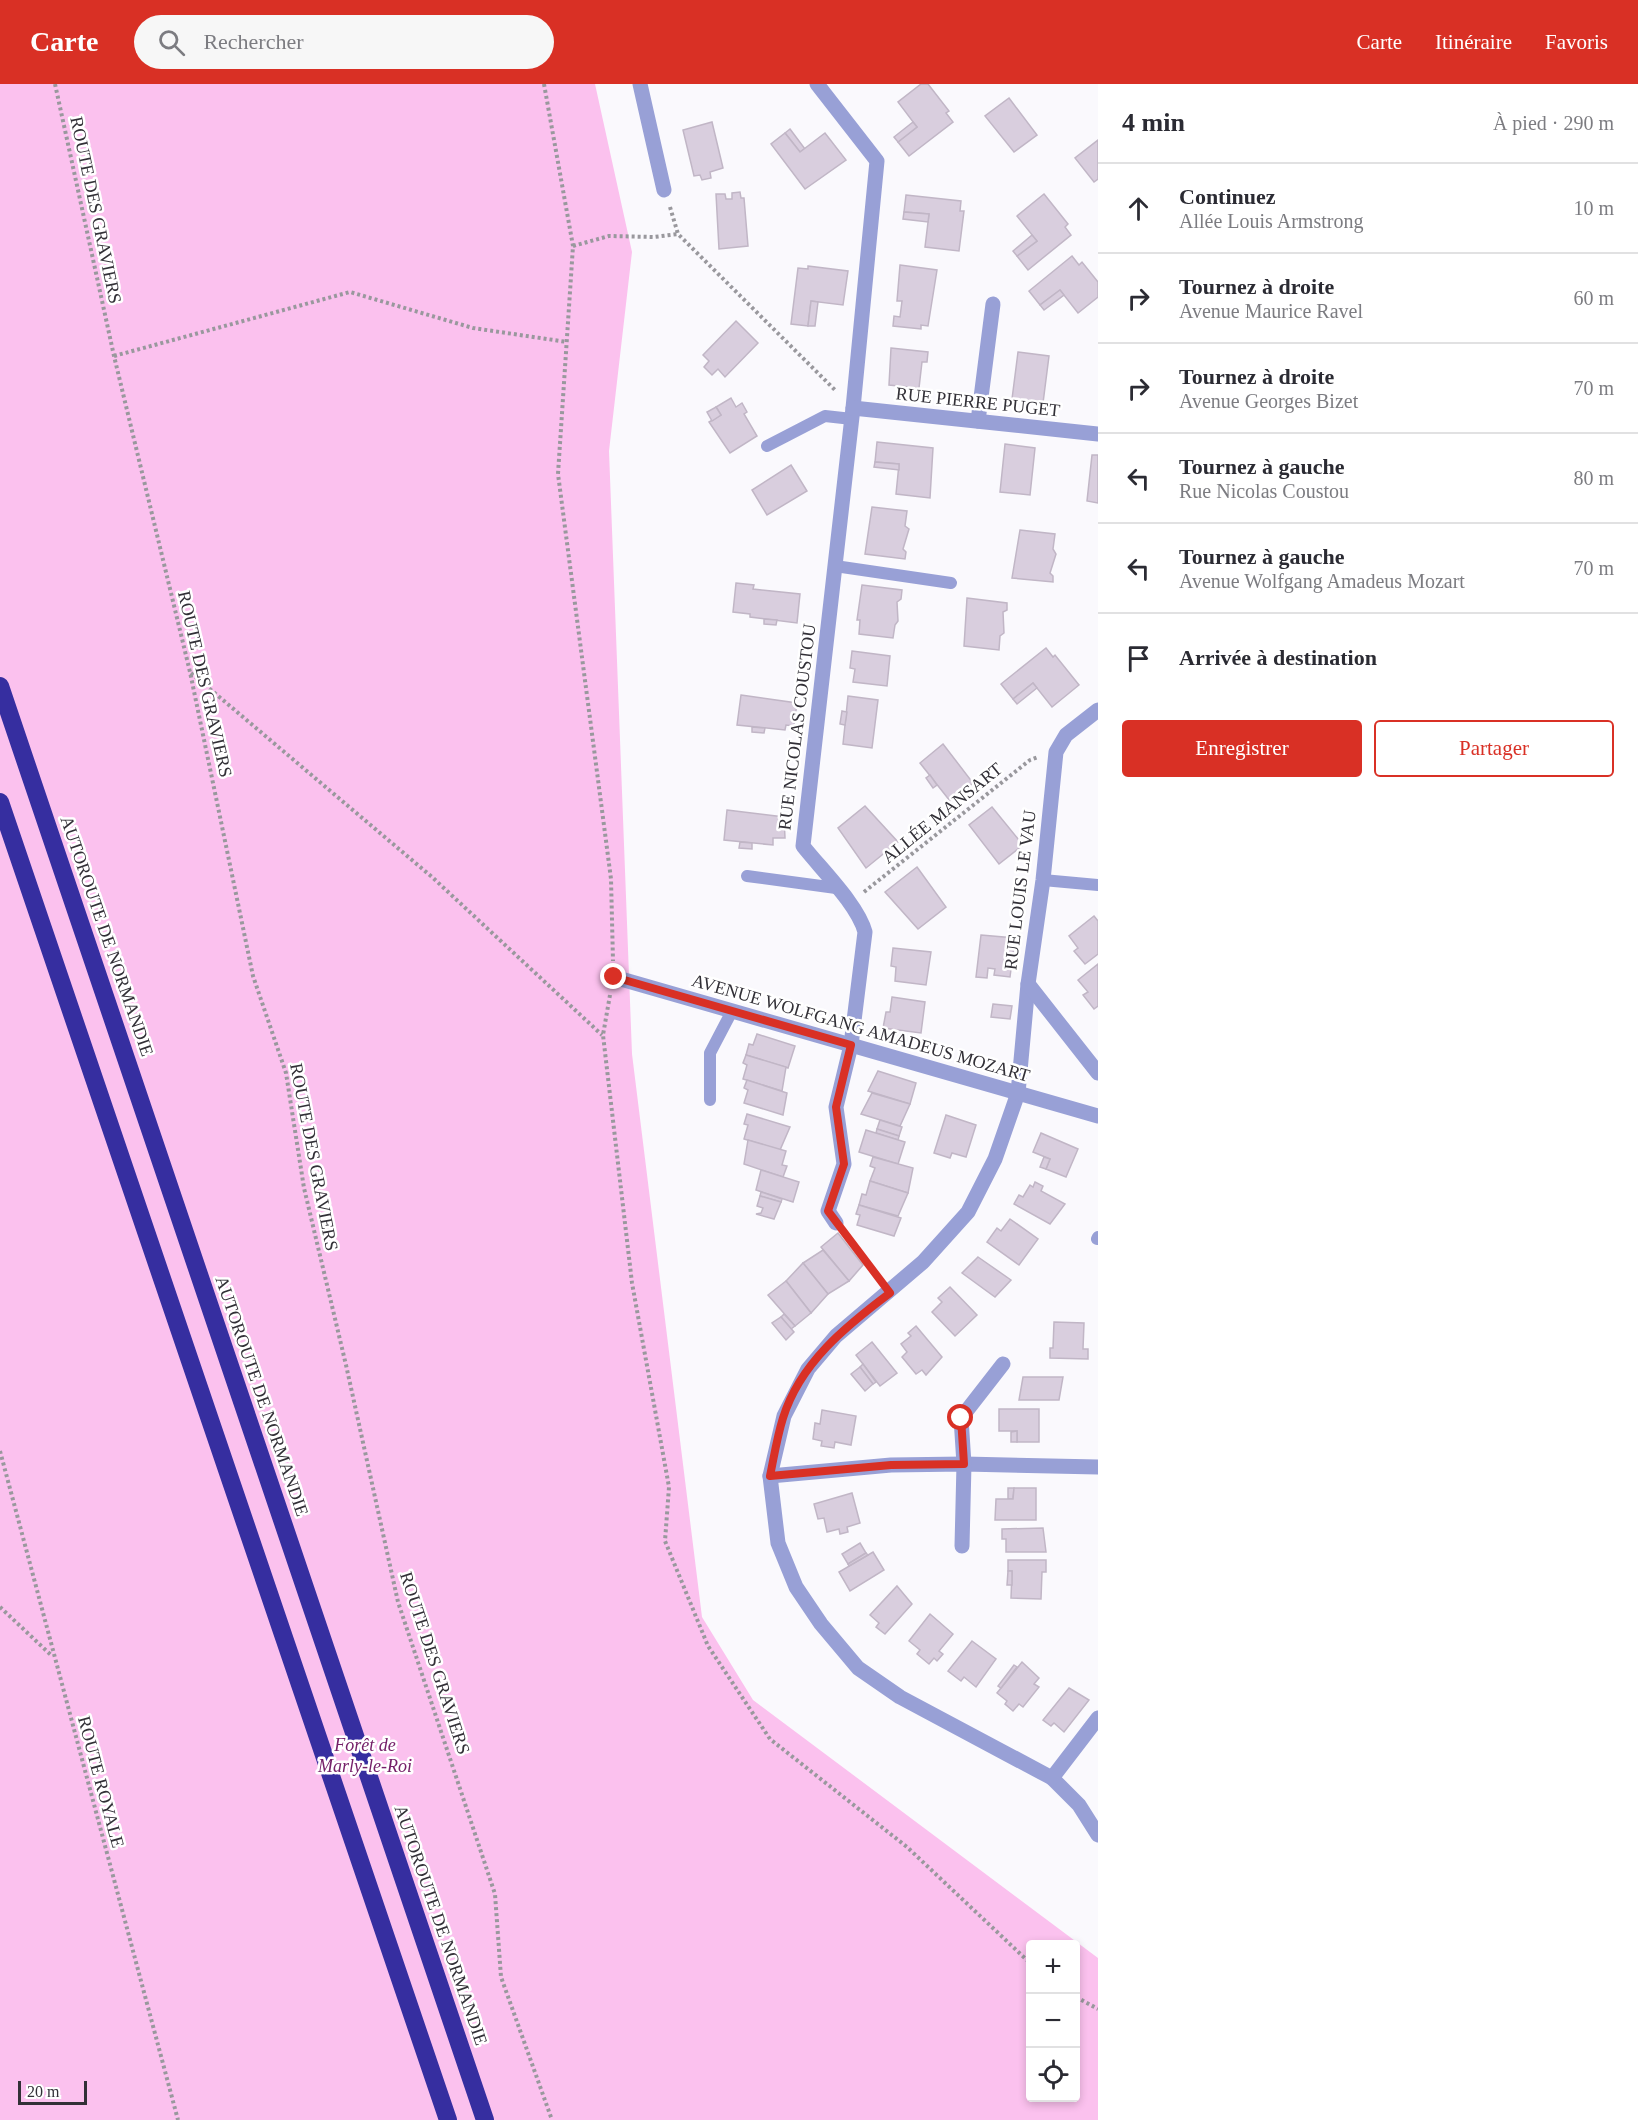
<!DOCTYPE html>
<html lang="fr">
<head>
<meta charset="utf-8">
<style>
  :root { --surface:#fff; --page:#f7f7f7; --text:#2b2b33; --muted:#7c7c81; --line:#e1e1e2; --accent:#d93025 }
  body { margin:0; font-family:"Times New Roman",serif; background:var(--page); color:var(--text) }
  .controls { position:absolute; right:18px; bottom:18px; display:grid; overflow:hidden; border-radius:6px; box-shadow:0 3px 9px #0003 }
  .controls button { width:54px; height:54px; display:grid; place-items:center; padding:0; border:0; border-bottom:2px solid var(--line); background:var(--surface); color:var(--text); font:30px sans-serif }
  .scale { position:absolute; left:18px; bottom:15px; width:69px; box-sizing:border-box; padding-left:6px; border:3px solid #323037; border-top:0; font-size:16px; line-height:21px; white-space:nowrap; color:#323037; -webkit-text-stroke:4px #fff; paint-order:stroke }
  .stop { position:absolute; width:18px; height:18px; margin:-14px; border:4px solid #d93025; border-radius:50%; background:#fff }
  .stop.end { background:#d93025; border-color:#fff; box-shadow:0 2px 6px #0008 }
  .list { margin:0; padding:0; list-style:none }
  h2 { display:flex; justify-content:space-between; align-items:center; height:78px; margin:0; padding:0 24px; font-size:26px }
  h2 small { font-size:20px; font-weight:400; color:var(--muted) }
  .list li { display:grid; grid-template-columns:39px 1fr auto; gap:18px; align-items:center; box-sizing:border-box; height:90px; padding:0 24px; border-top:2px solid var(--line) }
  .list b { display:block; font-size:22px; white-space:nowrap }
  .list p { margin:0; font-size:20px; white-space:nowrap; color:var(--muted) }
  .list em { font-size:20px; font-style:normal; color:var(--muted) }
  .actions { display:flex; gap:12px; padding:18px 24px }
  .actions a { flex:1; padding:14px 0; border:2px solid var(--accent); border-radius:6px; text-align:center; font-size:21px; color:var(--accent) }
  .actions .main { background:var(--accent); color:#fff }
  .icon { flex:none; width:33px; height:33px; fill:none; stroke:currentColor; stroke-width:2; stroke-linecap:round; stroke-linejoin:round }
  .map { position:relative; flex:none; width:1098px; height:2036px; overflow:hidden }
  header { display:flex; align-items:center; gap:36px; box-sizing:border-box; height:84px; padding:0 30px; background:var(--accent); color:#fff }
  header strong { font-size:28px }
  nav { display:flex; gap:33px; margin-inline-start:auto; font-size:21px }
  .search { width:420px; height:54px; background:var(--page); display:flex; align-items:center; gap:15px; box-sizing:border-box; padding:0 21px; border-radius:33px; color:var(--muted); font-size:22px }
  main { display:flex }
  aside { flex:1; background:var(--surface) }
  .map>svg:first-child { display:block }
</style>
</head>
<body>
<header>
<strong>Carte</strong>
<div class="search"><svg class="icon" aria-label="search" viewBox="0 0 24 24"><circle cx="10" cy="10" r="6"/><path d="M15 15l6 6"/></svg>Rechercher</div>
<nav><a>Carte</a><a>Itinéraire</a><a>Favoris</a></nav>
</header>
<main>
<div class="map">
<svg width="1098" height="2036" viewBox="0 0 1098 2036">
  <rect width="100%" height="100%" fill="#faf9fd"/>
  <path fill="#fbc1ee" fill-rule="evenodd" d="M0 0H595L632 168 609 367 632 970 702 1533 753 1616 1098 1874V2036H0ZM1030 1860H1076V2014H1030Z"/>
  <g fill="#d9cede" stroke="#c1b6c6" stroke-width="1.5">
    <path d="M921 0H928L949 27 946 29 953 38 909 72 898 58 917 43 898 18Z"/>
    <path d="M1009 14 1037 51 1014 68 985 32Z"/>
    <path d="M712 38 723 84 710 88 711 94 702 96 700 91 694 92 683 46Z"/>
    <path d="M913 38 917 43 898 58 894 53Z"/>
    <path d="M790 45 805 65 800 68 785 49Z"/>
    <path d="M785 49 800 68 825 49 846 76 805 105 771 60Z"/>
    <path d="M1098 56V95L1094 98 1075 74Z"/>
    <path d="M740 108 741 114H744L748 162 719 165 716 110H725L726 115H732V109Z"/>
    <path d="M1044 110 1068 140 1065 143 1071 151 1028 186 1017 172 1037 157 1017 132Z"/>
    <path d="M906 111 961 117 960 127H964L959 167 925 163 929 130 904 128Z"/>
    <path d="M904 128 929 130 928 138 903 135Z"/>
    <path d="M1032 151 1037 157 1017 172 1013 167Z"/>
    <path d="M1072 172 1079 181 1082 178 1098 198V213L1078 229 1060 206 1040 221 1029 207Z"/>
    <path d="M900 181 937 186 928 242 921 241V245L893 242 894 232 900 233 902 217H897Z"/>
    <path d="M808 182 848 187 843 221 811 217 808 242 791 240 798 184 808 185Z"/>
    <path d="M1060 206 1064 211 1044 226 1040 221Z"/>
    <path d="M811 217 818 218 815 242H808Z"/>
    <path d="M736 237 758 259 725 293 718 285 712 291 704 283 709 277 703 271Z"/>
    <path d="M891 264 928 268 927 278H922L919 304 889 301Z"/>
    <path d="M1018 268 1049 272 1043 319 1012 315Z"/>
    <path d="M731 314 736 323 742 319 747 328 744 330 757 352 730 369 709 338 721 331 716 323Z"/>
    <path d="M716 323 721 331 712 337 707 328Z"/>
    <path d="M877 358 933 364 930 414 896 410 899 380 875 378Z"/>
    <path d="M1005 360 1035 364 1030 411 1000 408Z"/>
    <path d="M1092 371H1098V419L1087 417Z"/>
    <path d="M875 378 899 380V386L874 383Z"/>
    <path d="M791 381 807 407 767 431 752 406Z"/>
    <path d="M872 423 907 427 905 442 909 445 903 465 906 468 905 475 865 470Z"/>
    <path d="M1020 446 1055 450 1053 465 1056 470 1050 489 1053 492V498L1012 494Z"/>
    <path d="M736 499 754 501 753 505 800 510 797 539 750 533V530L733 528Z"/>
    <path d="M862 501 902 506 901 515 897 518 898 537 895 541 893 554 859 550 860 536H857Z"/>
    <path d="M967 514 1007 519V526L1003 528 1004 549 1000 552 999 566 964 562Z"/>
    <path d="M764 535 777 536 776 541 764 540Z"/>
    <path d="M1046 564 1053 573 1055 571 1079 601 1052 623 1033 599 1013 615 1001 600Z"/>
    <path d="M852 567 890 572 887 602 853 598 855 585 850 584Z"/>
    <path d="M1033 599 1037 604 1017 620 1013 615Z"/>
    <path d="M741 611 797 619 794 642 786 641 785 646 737 641Z"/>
    <path d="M848 612 878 616 872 664 843 660Z"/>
    <path d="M842 627 847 628 845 641 840 640Z"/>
    <path d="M752 643 765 644 764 649 752 648Z"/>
    <path d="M943 660 973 699 950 717 920 679Z"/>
    <path d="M930 691 937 701 933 704 926 694Z"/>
    <path d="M865 722 898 758 866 784 838 744Z"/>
    <path d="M992 723 1023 761 999 780 969 741Z"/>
    <path d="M727 726 784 733 785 754H773V761L724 756Z"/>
    <path d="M740 758 752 759V765L739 764Z"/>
    <path d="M917 783 946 823 918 845 885 808Z"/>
    <path d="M1094 832 1098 837V870L1085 880 1074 867 1078 864 1069 852Z"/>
    <path d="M981 851 1015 854 1010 893 994 891 995 885 988 884 987 894 976 893Z"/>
    <path d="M893 864 931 868 926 901 895 897 896 883 891 882Z"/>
    <path d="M1098 880V922L1094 925 1083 911 1088 908 1078 896Z"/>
    <path d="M892 913 925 918 921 949 883 944 886 928H890Z"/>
    <path d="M993 920 1012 922 1010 935 991 933Z"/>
    <path d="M757 950 795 962 788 984 746 971 749 960 753 961Z"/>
    <path d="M746 971 786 983 782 1007 743 995 747 981 743 979Z"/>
    <path d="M878 987 916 999 910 1020 868 1007Z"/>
    <path d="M747 996 787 1009 783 1031 744 1019 748 1006 744 1004Z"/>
    <path d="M872 1009 910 1020 900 1042 861 1030Z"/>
    <path d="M747 1030 790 1043 780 1066 744 1055 748 1041 744 1040Z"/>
    <path d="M946 1031 976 1041 966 1073 952 1069 950 1074 934 1069Z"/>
    <path d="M880 1036 902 1043 899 1052 877 1045Z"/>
    <path d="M877 1045 899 1052 898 1056 876 1049Z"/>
    <path d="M866 1046 905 1058 898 1080 859 1068Z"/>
    <path d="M1041 1049 1078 1065 1066 1093 1046 1085 1050 1075 1033 1068Z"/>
    <path d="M748 1056 786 1067 782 1081 787 1082 783 1093 744 1080Z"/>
    <path d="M873 1073 913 1084 908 1109 870 1097 875 1084 870 1082Z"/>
    <path d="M1044 1073 1050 1075 1046 1085 1040 1083Z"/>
    <path d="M761 1086 799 1098 793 1118 756 1106Z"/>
    <path d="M870 1097 908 1109 898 1132 859 1121 862 1110 866 1111Z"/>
    <path d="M1035 1098 1043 1102 1041 1107 1065 1120 1050 1140 1014 1120 1019 1111 1023 1113 1030 1101 1033 1103Z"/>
    <path d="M761 1108 782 1115 781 1118 760 1112Z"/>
    <path d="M760 1112 781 1118 774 1135 756 1130 761 1129 763 1124 757 1122Z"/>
    <path d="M859 1121 901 1134 894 1152 857 1141 860 1131 856 1130Z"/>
    <path d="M1010 1135 1038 1155 1019 1181 987 1158 997 1144 1001 1147Z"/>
    <path d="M838 1149 863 1181 849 1197 821 1163Z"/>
    <path d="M823 1166 849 1197 828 1210 803 1179Z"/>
    <path d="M978 1173 1011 1196 995 1213 962 1189Z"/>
    <path d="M803 1179 828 1210 811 1229 786 1197Z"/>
    <path d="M786 1197 811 1229 795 1242 768 1211Z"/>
    <path d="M950 1203 977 1231 955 1252 932 1228 942 1218 938 1214Z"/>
    <path d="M784 1230 795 1242 791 1245 781 1233Z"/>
    <path d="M781 1233 794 1248 786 1256 772 1239Z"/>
    <path d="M1054 1238 1084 1239 1083 1265H1088V1275L1050 1274V1264H1053Z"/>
    <path d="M916 1242 942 1273 926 1291 922 1286 916 1290 902 1273 907 1268 901 1260 911 1252 908 1249Z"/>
    <path d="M872 1258 897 1289 880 1302 856 1271Z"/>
    <path d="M863 1280 876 1298 873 1300 860 1283Z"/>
    <path d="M860 1283 873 1300 865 1307 851 1290Z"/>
    <path d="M1023 1293H1063L1059 1316H1019Z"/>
    <path d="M999 1325H1039V1358H1017V1347H999Z"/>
    <path d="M822 1326 856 1332 851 1361 835 1358 834 1364 821 1362 822 1357 813 1355 815 1339 820 1340Z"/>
    <path d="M1017 1347V1358H1011V1348Z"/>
    <path d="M1008 1404H1014L1013 1415H1008Z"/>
    <path d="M1014 1404H1036V1436H995L996 1415H1013Z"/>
    <path d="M852 1409 860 1439 847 1443 848 1448 840 1450 839 1445 827 1448 824 1434 818 1435 814 1420Z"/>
    <path d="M1043 1444 1046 1468H1006V1455H1002V1445Z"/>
    <path d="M860 1459 866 1469 848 1480 842 1470Z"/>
    <path d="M873 1468 884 1486 850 1507 839 1488Z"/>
    <path d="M866 1469 868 1471 849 1482 848 1480Z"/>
    <path d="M1008 1476H1046V1488H1042L1041 1515 1011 1514 1012 1487H1008Z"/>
    <path d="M1008 1487H1012V1501H1007Z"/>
    <path d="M897 1502 912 1520 885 1550 876 1543 879 1539 870 1531Z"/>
    <path d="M930 1530 953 1550 939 1567 943 1570 937 1577 934 1574 929 1580 917 1570 920 1566 909 1557Z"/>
    <path d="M972 1557 996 1575 976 1603 964 1593 961 1597 948 1587Z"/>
    <path d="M1022 1578 1039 1594 1034 1600 1039 1603 1023 1623 1019 1620 1013 1627 1005 1620 1007 1617 997 1609Z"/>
    <path d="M1014 1581 1017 1583 1001 1604 998 1602Z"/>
    <path d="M1069 1604 1089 1616 1064 1648 1054 1639 1051 1642 1043 1636Z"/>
  </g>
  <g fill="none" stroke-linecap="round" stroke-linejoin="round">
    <g stroke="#99989d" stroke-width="4" stroke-dasharray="3 3" stroke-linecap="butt">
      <path d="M55 0 114 272 190 588 253 892 286 989 304 1104 346 1281 398 1518 495 1810 501 1893 552 2036"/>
      <path d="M544 0 573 162 558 390 611 795 613 877"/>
      <path d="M670 123 678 150 836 307"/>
      <path d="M573 162 609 152 654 153 678 150"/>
      <path d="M114 272 350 208 473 244 567 258"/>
      <path d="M191 589 432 793 602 951"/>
      <path d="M864 808 1030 676 1038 673"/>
      <path d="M610 911 603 951 632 1199 669 1403 665 1457 708 1562 770 1655 907 1763 1030 1879"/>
      <path d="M846 1152 878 1194"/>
      <path d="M0 1367 178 2036"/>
      <path d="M0 1523 52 1572"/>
      <path d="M1076 1913 1098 1925"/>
    </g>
    <g stroke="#98a0d6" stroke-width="12">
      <path d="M767 362 825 332 852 335"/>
      <path d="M835 482 951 499"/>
      <path d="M747 792 836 804"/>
      <path d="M1043 796 1098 801"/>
      <path d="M710 1016V969L732 927"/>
      <path d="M1097 1155 1098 1153"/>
    </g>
    <g stroke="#98a0d6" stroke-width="15">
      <path d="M640 0 664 106"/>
      <path d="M817 0 877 77 853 324 803 762C821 785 858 821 865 848L851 961 836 1023 844 1080 828 1127 836 1139"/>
      <path d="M853 324 1098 350"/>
      <path d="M978 337 993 220"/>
      <path d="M1098 626 1066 651 1056 668 1043 796 1028 900 1018 1009 995 1075 968 1128 923 1178 836 1252 808 1285 784 1332 770 1392 778 1459 796 1503 821 1540 858 1584 900 1613 1052 1694 1079 1721 1098 1751"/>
      <path d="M614 893 1098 1032"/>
      <path d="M1028 900 1098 989"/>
      <path d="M770 1392 891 1381 964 1380 1098 1383"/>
      <path d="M962 1462 964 1380 961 1334 1003 1280"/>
      <path d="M1052 1694 1098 1634"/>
    </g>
    <g stroke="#362ea0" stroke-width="18">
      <path d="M0 602 485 2036"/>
      <path d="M0 718 448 2036"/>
    </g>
  </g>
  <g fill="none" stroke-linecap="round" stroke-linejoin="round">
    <path stroke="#d93025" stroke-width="8" d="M614 893 851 961 836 1023 844 1080 828 1127 890 1209C846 1242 800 1279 783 1334 777 1353 774 1373 770 1392L891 1381 964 1380 961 1334"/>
  </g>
  <g text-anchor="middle" stroke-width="5" stroke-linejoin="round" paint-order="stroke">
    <g font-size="18" fill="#323037" stroke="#fff">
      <text transform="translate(96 126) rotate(78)" y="6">ROUTE DES GRAVIERS</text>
      <text transform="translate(978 318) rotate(6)" y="6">RUE PIERRE PUGET</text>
      <text transform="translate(205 600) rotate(77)" y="6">ROUTE DES GRAVIERS</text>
      <text transform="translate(797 643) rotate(-83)" y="6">RUE NICOLAS COUSTOU</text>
      <text transform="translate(942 729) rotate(-39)" y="6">ALLÉE MANSART</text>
      <text transform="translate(1020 806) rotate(-83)" y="6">RUE LOUIS LE VAU</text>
      <text transform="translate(107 852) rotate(71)" y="6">AUTOROUTE DE NORMANDIE</text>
      <text transform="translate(861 944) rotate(16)" y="6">AVENUE WOLFGANG AMADEUS MOZART</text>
      <text transform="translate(314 1073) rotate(79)" y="6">ROUTE DES GRAVIERS</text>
      <text transform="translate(262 1312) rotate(71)" y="6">AUTOROUTE DE NORMANDIE</text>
      <text transform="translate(435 1579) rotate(72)" y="6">ROUTE DES GRAVIERS</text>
      <text transform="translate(101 1698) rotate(75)" y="6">ROUTE ROYALE</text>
      <text transform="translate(441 1841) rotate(71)" y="6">AUTOROUTE DE NORMANDIE</text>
    </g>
    <g font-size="18" font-style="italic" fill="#752069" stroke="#fff">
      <text x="365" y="1667">Forêt de<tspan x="365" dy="21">Marly-le-Roi</tspan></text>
    </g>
  </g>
</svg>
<div class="controls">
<button>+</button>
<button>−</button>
<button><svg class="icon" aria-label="locate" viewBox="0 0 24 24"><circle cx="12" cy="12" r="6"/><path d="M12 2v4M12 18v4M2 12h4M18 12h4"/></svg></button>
</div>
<div class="scale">20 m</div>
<div class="stop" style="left:961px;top:1334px"></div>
<div class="stop end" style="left:614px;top:893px"></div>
</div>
<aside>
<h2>4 min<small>À pied · 290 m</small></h2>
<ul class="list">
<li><svg class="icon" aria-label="ahead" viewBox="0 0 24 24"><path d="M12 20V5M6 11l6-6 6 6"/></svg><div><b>Continuez</b><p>Allée Louis Armstrong</p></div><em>10 m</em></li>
<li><svg class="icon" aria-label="right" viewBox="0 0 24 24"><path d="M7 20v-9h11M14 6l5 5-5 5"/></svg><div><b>Tournez à droite</b><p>Avenue Maurice Ravel</p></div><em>60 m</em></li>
<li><svg class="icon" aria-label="right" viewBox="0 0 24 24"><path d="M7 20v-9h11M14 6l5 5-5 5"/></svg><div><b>Tournez à droite</b><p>Avenue Georges Bizet</p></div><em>70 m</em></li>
<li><svg class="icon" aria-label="left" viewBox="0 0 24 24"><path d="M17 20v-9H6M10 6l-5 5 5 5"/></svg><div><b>Tournez à gauche</b><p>Rue Nicolas Coustou</p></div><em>80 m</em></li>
<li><svg class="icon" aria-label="left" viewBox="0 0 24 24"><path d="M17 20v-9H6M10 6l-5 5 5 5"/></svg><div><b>Tournez à gauche</b><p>Avenue Wolfgang Amadeus Mozart</p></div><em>70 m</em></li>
<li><svg class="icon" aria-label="arrive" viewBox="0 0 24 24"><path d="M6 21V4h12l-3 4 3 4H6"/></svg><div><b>Arrivée à destination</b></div></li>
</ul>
<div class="actions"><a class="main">Enregistrer</a><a>Partager</a></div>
</aside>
</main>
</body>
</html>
